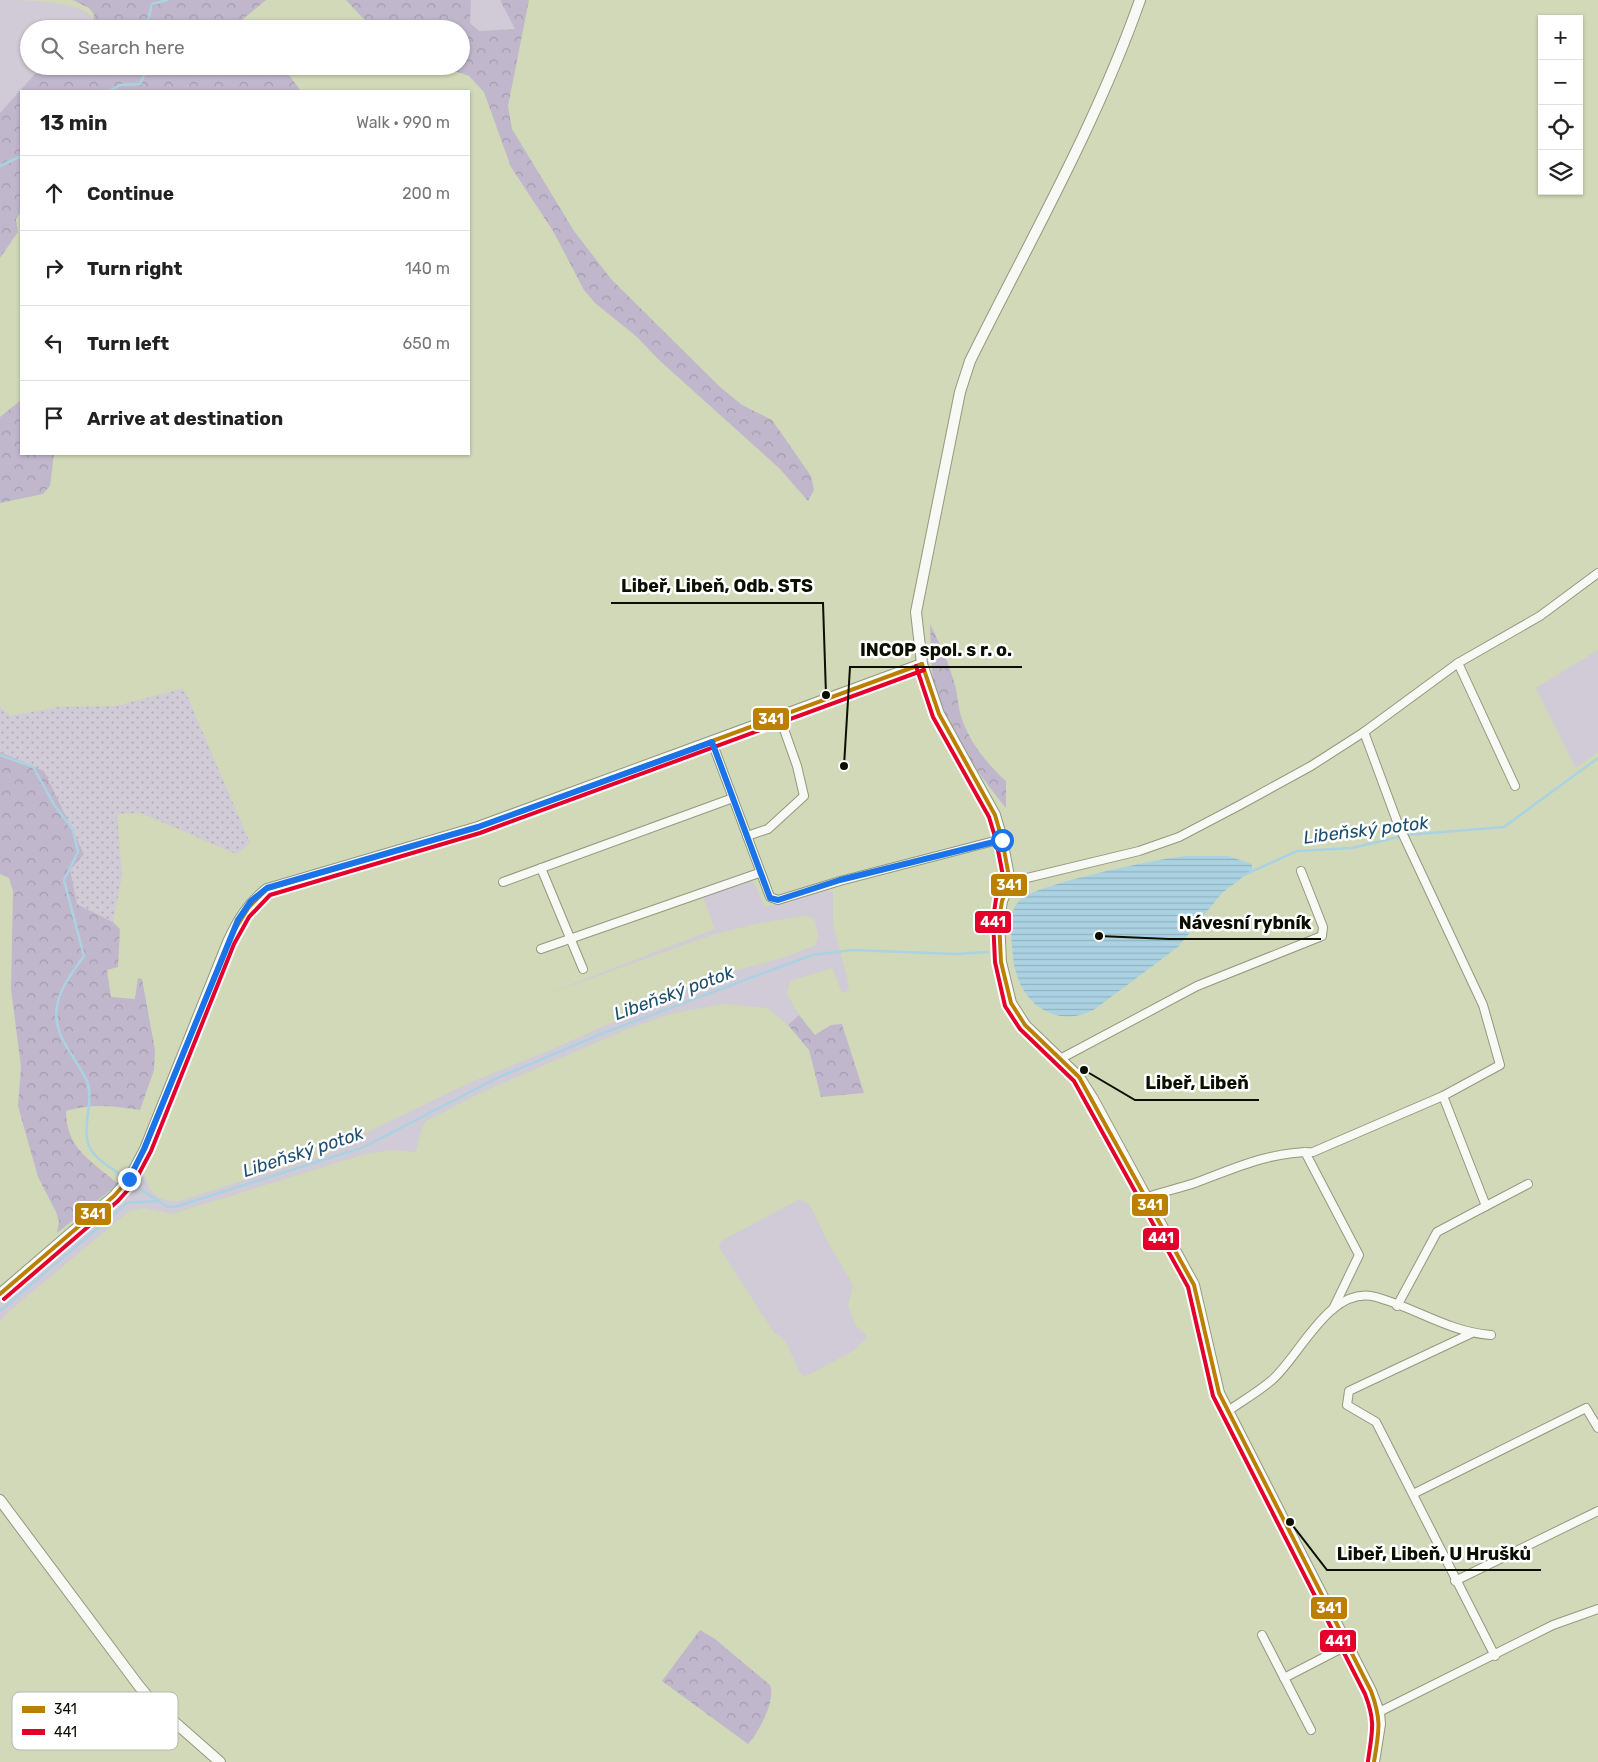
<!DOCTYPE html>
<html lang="en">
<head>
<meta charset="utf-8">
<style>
  :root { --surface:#fff; --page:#f6f6f6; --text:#222; --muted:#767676; --line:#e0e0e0 }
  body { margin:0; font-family:Rubik,sans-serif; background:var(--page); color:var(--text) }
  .controls { position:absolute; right:15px; top:15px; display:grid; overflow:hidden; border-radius:0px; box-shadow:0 1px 4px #0004 }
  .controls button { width:45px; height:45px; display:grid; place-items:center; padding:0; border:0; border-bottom:1px solid var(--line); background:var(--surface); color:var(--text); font:25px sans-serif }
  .stop { position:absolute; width:15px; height:15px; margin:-11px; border:4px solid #1a73e8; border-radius:50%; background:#fff }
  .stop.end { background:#1a73e8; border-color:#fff; box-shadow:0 1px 5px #0008 }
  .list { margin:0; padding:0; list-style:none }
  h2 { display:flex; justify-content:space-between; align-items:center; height:65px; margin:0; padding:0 20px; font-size:21px }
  h2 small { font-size:16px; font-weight:400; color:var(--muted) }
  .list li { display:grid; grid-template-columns:32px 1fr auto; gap:15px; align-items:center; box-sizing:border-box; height:75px; padding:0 20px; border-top:1px solid var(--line) }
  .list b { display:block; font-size:19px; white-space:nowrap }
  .list em { font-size:16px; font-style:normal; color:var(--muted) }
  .icon { flex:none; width:28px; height:28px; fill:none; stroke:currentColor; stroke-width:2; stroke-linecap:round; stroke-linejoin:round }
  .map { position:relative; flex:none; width:1598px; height:1762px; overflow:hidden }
  .search { position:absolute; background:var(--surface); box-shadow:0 1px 4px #0004; left:20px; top:20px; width:450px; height:55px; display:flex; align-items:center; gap:12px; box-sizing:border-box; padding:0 18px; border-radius:28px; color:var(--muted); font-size:19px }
  .panel { position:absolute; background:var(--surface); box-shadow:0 1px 4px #0004; left:20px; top:90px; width:450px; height:365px; border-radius:0px }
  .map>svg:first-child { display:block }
</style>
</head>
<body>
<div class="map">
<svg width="1598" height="1762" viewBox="0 0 1598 1762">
  <defs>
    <pattern id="forest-crowns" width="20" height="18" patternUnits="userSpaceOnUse" patternTransform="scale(1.25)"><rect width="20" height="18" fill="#c0b7cc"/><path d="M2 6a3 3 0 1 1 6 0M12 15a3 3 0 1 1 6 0" fill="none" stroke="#a49cad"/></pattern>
    <pattern id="garden-dots" width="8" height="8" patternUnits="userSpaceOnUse" patternTransform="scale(1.25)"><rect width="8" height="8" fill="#d0cbd6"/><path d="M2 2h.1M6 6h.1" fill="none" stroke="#b1adb6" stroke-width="1.8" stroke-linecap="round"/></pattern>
    <pattern id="water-rules" width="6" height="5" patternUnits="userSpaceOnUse" patternTransform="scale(1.25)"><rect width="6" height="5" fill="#abd2e2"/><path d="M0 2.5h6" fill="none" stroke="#92b3c0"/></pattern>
  </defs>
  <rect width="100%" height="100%" fill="#d1d9b8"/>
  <g fill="#d0cbd6">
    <path d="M0 0C23 0 105 0 92 29H29V66H49L34 75 0 113Z"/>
    <path d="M471 0H500L516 29 479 31 470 23Z"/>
    <path d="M1598 650V752L1576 768 1536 688Z"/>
    <path d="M752 879 765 907 821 891H833V925L847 977 849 991 842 993 832 968 790 981 787 994 799 1015 788 1025 767 1008 724 1004 674 1013 630 1028 480 1093 426 1121 422 1127 416 1152 391 1150 365 1154 172 1214 143 1208 129 1211 6 1314 0 1322V1300L129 1190 143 1171C148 1191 158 1203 179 1201L327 1154 349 1141 469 1083 553 1049 713 977 785 957 816 945 818 936 815 920 807 915 755 924 712 935 541 996 715 929 703 897Z"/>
    <path d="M800 1199 810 1205 828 1243 848 1276 853 1285 848 1306 856 1326 866 1335V1339L853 1351 804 1377C793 1367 790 1337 775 1334L719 1247 721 1241Z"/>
  </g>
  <g fill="url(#forest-crowns)">
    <path d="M73 0H266L242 20 241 29H92L94 14 89 8Z"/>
    <path d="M346 0H471L470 23 479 31 515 29 500 0H529L508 106 512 129 574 231 611 279 720 387 742 405 772 420 811 476 814 490 808 501 780 469 659 360 637 337 595 303 584 290 553 231 511 167 484 92 469 76 440 66H461V29H373Z"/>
    <path d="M49 66H282L301 91H21V212L16 219 18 232 0 258V113L34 75Z"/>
    <path d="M21 400V454H54L50 486 43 494 0 503V417Z"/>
    <path d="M930 624C940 644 949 663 955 685 958 696 958 708 962 719 970 743 988 765 1006 781V808C978 774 943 725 934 682 930 663 931 643 930 624Z"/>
    <path d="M0 752 44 770 64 809 84 854 77 904 113 922 120 929 118 967 107 970 111 997 135 999 138 978 142 979 155 1050 154 1070 140 1110C114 1106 91 1103 66 1111 66 1149 92 1161 118 1184L57 1233 59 1221 56 1212 38 1177 18 1106 21 1067 11 989 13 891 9 878 0 874Z"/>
    <path d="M799 1015 815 1035 831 1025 842 1024 864 1093 821 1097 809 1050 788 1025Z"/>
    <path d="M700 1630 715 1639 770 1685C776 1700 759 1732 748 1744L662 1681Z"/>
  </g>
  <path fill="url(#garden-dots)" d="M181 689 185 691 250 843 236 854 141 813 117 814 122 875 113 922 77 904 70 870 84 854 44 771 0 752V707L10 716 58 707 116 706Z"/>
  <path fill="url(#water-rules)" d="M1186 856H1228L1252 864V870L1222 893 1178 947 1095 1009C1061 1028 1026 1009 1016 972 1013 964 1013 954 1012 946 1011 931 1008 910 1021 899 1038 884 1160 858 1186 856Z"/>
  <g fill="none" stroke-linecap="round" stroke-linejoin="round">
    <g stroke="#abd2e2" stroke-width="2.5">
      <path d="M146 29 152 4 167 0"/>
      <path d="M109 91 120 85 140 84 148 66"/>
      <path d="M0 166 21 156"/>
      <path d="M0 755 33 767 55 806 73 830 78 852 64 880 84 956C64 984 45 1008 64 1042 71 1055 81 1068 87 1081 96 1104 76 1136 95 1155 103 1164 115 1170 125 1179"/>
      <path d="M1244 875 1297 851 1352 848 1407 835 1504 827 1598 758"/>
      <path d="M129 1182 168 1207H175L364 1147 495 1079 606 1032 812 955 852 950 956 954 988 952"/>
      <path d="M0 1311 127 1203 156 1201"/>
    </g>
    <g stroke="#92997f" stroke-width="10">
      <g id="minor">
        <path d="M1458 663 1515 786"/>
        <path d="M712 742 770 897 778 900 840 881 1002 839"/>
        <path d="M747 836 768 829 804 796 797 766 780 718"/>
        <path d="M541 868 583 969"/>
        <path d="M503 882 733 798"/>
        <path d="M1010 882 1139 851 1179 837 1240 805 1311 766 1364 732 1458 663 1540 616 1598 573"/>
        <path d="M541 949 759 873"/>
        <path d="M1060 1059 1197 986 1322 936 1323 927 1301 871"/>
        <path d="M1305 1152 1359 1255 1333 1309"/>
        <path d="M1147 1197C1163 1192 1179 1188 1195 1183 1235 1168 1268 1152 1313 1152L1443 1096 1500 1065 1483 1005 1398 824 1364 732"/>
        <path d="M1486 1206 1528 1184"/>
        <path d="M1397 1306 1437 1232 1486 1206 1443 1096"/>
        <path d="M1470 1334 1349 1391 1347 1405 1376 1422 1495 1656"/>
        <path d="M1228 1411C1242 1401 1258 1392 1272 1380 1300 1356 1330 1284 1376 1297 1416 1308 1449 1332 1491 1335"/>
        <path d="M1413 1494 1586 1408 1598 1428"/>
        <path d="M1455 1581 1598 1511"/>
        <path d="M1262 1635 1311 1730"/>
        <path d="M1284 1678 1348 1645"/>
        <path d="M1379 1712 1553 1625 1598 1609"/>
      </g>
    </g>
    <g stroke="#92997f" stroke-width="12">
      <g id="tertiary">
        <path d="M1140 0C1096 125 1029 242 970 361L960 392 916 612 922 664 939 714 995 815 1002 839 1010 882 1002 901 999 920 1001 962 1011 1003 1025 1025 1079 1077 1093 1099 1194 1285 1219 1393 1371 1691 1379 1712 1380 1724 1374 1762"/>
        <path d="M0 1294 114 1196 129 1179 145 1149 228 942C238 920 248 904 267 889L478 827 922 664"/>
        <path d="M0 1500 139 1686 154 1704 220 1762"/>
      </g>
    </g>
    <use href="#minor" stroke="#f8f9f4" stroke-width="8"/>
    <use href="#tertiary" stroke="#f8f9f4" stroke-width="10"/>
    <g stroke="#fff" stroke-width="8">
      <g id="bus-1">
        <path d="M922 664 939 714 995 815 1002 839 1010 882 1002 901 999 920 1001 962 1011 1003 1025 1025 1079 1077 1194 1285 1219 1393 1371 1691C1382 1721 1379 1731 1374 1762"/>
        <path d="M0 1294 114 1196 129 1179 145 1149 232 934 249 907 267 889 478 827 922 664"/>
      </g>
    </g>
    <g stroke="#fff" stroke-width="8">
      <g id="bus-2">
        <path d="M916 666 933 717 989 817 996 840 1004 881 996 899 993 919 995 962 1005 1006 1020 1029 1074 1081 1188 1287 1213 1396 1365 1694C1376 1722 1372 1732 1368 1761"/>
        <path d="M4 1299 118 1201 134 1183 151 1151 234 944 249 917 270 895 480 833 924 670"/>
      </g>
    </g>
    <use href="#bus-1" stroke="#bc8000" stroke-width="4"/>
    <use href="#bus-2" stroke="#e4002b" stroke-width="4"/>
  </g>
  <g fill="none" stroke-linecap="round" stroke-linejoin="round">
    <path stroke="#1a73e8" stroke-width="6" d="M129 1179 144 1149 238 920 251 901 267 888 478 827 712 742 770 898 778 900 840 880 1002 840"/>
  </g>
  <g text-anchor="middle" stroke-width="5" stroke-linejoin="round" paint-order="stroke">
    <g font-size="18" font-style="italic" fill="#1c4e6d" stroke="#fff">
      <text transform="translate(1366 830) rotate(-7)" y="6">Libeňský potok</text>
      <text transform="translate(674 993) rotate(-20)" y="6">Libeňský potok</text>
      <text transform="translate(303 1152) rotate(-18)" y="6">Libeňský potok</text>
    </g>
  </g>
  <rect x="12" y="1692" width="166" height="58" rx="8" fill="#fff" stroke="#b6b7b2" stroke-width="1"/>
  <rect x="22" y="1706" width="23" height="7" fill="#bc8000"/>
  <rect x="22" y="1729" width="23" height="6" fill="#e4002b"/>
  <g font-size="14" fill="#0a0f00">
    <text x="54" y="1714">341</text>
    <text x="54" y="1737">441</text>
  </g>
  <path fill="none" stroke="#0a0f00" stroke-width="2" d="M826 695L823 603H611M844 766L850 667H1022M1099 936L1169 939H1321M1084 1070L1135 1100H1259M1290 1522L1327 1570H1541"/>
  <g fill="#0a0f00" stroke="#fff" stroke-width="2">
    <circle cx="826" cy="695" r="5"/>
    <circle cx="844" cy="766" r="5"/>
    <circle cx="1099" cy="936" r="5"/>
    <circle cx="1084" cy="1070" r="5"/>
    <circle cx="1290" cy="1522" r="5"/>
  </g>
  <g font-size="18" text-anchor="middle" font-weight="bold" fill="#0a0f00" stroke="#fff" stroke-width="5" stroke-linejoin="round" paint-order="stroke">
    <text x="717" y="592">Libeř, Libeň, Odb. STS</text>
    <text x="936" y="656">INCOP spol. s r. o.</text>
    <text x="1245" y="929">Návesní rybník</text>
    <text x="1197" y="1089">Libeř, Libeň</text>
    <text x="1434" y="1560">Libeř, Libeň, U Hrušků</text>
  </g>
  <g stroke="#fff" stroke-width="2">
    <rect x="752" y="707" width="38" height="24" rx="5" fill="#bc8000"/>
    <rect x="990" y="873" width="38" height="24" rx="5" fill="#bc8000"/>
    <rect x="974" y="910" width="38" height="24" rx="5" fill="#e4002b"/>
    <rect x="1131" y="1193" width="38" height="24" rx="5" fill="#bc8000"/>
    <rect x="74" y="1202" width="38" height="24" rx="5" fill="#bc8000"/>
    <rect x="1142" y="1227" width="38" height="24" rx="5" fill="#e4002b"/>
    <rect x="1310" y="1596" width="38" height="24" rx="5" fill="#bc8000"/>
    <rect x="1319" y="1629" width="38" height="24" rx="5" fill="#e4002b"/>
  </g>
  <g font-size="14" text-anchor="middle" font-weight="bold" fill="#fff">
    <text x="771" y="724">341</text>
    <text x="1009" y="890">341</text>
    <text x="993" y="927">441</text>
    <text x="1150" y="1210">341</text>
    <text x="93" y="1219">341</text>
    <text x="1161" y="1243">441</text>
    <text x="1329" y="1613">341</text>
    <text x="1338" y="1646">441</text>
  </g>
</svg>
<div class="controls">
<button>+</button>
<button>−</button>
<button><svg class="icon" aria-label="locate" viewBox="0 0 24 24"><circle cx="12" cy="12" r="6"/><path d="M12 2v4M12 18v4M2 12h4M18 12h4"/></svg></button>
<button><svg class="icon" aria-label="layers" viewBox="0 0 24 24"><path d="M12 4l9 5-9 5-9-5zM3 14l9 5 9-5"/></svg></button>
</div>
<div class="stop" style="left:1002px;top:840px"></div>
<div class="stop end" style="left:129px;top:1179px"></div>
<div class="search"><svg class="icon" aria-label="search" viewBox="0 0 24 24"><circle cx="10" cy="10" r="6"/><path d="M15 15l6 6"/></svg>Search here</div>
<section class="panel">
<h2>13 min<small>Walk · 990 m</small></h2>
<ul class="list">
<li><svg class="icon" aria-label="ahead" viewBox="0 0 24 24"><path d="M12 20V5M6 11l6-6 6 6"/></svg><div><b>Continue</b></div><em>200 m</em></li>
<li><svg class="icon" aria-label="right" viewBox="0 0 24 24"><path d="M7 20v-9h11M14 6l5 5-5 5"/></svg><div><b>Turn right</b></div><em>140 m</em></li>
<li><svg class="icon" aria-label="left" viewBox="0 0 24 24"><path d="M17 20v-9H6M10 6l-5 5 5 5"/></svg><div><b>Turn left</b></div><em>650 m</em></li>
<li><svg class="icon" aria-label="arrive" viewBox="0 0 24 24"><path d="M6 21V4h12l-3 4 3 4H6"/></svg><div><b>Arrive at destination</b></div></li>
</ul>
</section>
</div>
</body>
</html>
